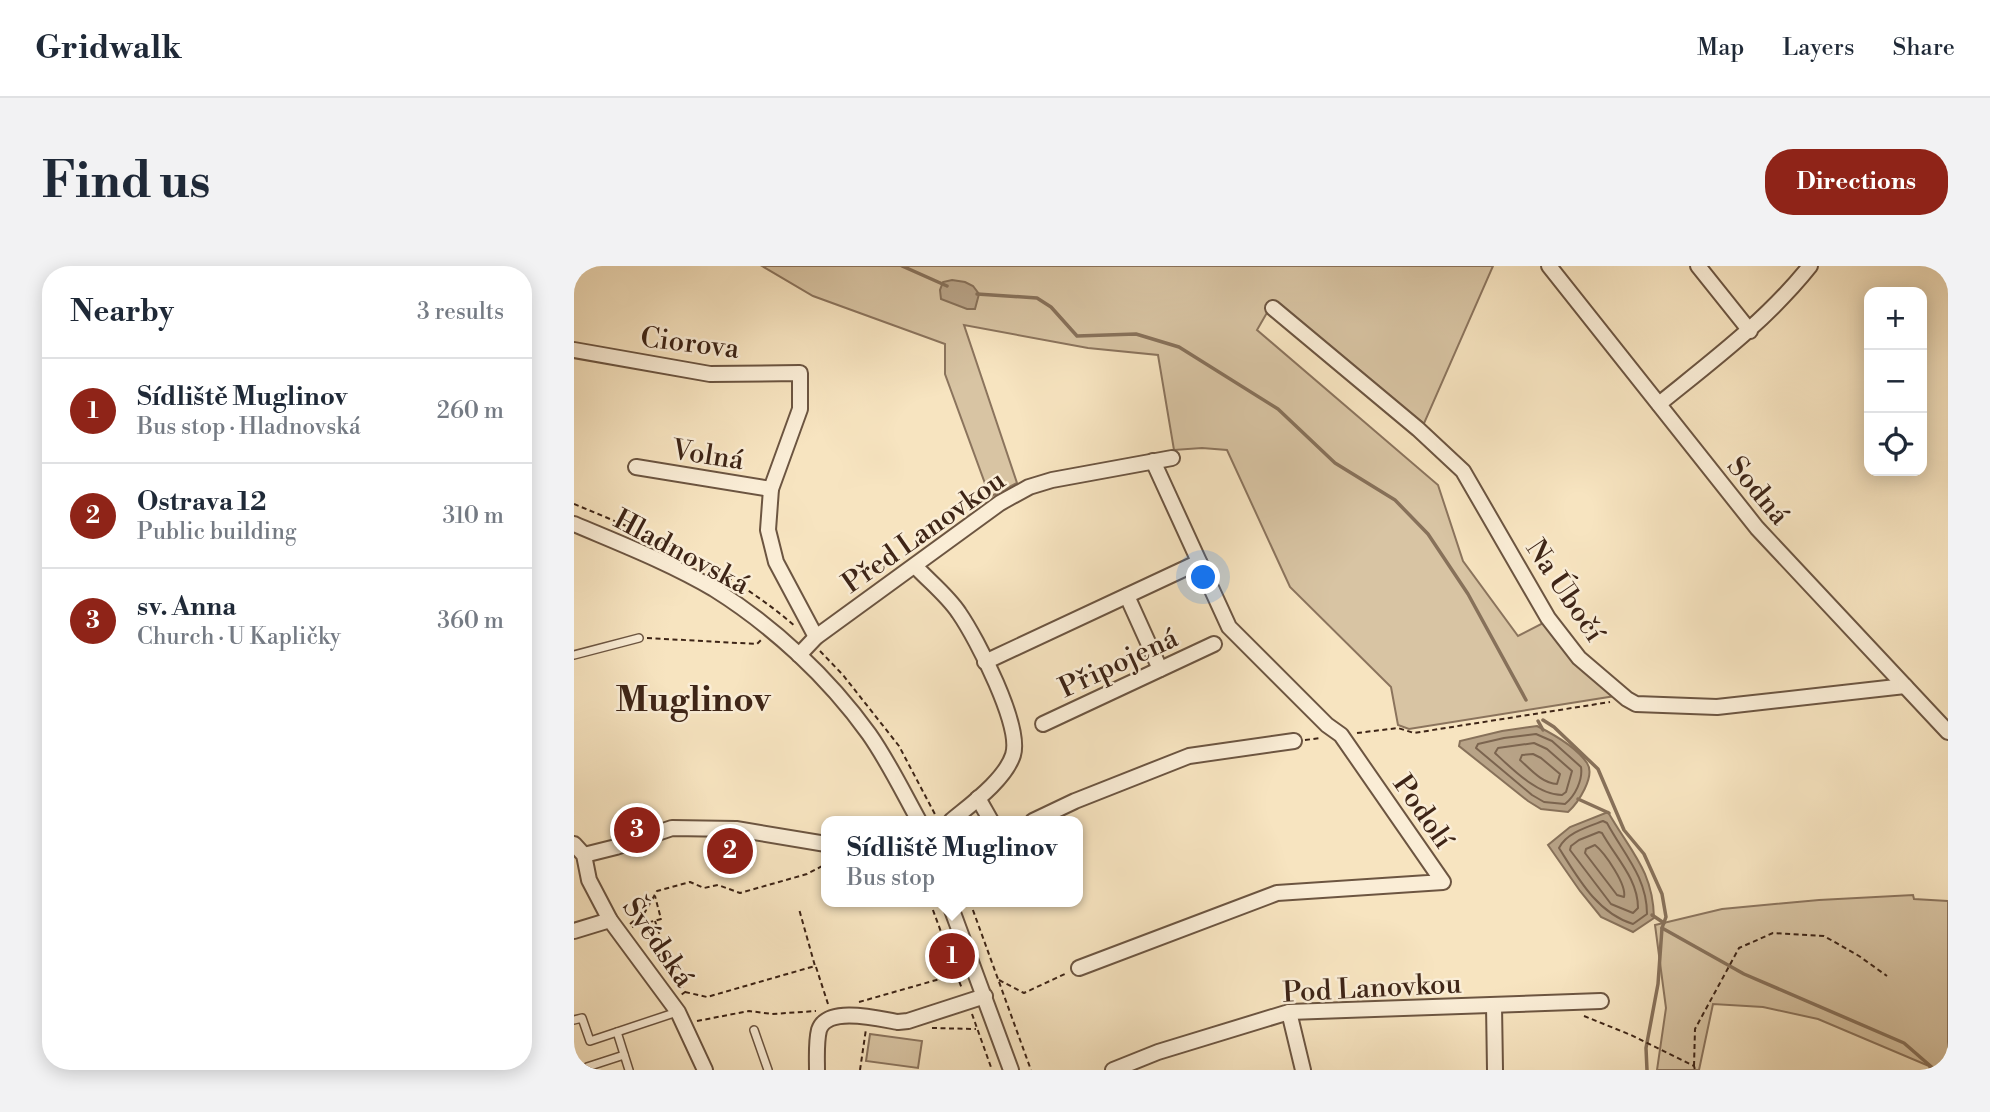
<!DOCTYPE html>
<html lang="en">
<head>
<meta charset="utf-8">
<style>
  :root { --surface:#fff; --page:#f2f2f3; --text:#1f2937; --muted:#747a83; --line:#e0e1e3; --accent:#8f2418 }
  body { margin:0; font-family:"Libre Bodoni",serif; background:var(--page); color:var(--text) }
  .controls { position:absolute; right:21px; top:21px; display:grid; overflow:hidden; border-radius:14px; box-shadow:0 4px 18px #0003 }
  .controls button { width:63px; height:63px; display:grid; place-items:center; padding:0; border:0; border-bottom:2px solid var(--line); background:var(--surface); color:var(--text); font:35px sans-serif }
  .you { position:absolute; left:630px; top:312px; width:24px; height:24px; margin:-18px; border:5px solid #fff; border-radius:50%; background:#1a73e8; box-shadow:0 0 0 10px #1a73e833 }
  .badge { display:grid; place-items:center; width:46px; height:46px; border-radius:50%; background:var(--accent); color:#fff; font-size:23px; font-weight:700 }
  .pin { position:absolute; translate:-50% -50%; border:4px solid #fff; box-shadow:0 2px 7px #0006 }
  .popup { position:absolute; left:247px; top:550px; width:262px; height:91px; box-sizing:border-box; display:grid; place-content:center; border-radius:14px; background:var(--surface); filter:drop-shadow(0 2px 5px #0005); font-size:23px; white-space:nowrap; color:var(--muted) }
  .popup b { font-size:26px; color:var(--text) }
  .popup::after { content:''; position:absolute; left:50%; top:100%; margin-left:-14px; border:14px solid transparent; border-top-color:var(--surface) }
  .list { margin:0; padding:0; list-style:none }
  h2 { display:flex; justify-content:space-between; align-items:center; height:91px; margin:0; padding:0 28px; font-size:30px }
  h2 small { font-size:23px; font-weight:400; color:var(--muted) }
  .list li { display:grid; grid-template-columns:46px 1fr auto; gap:21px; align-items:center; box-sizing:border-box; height:105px; padding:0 28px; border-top:2px solid var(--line) }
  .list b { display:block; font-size:26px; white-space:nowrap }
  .list p { margin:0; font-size:23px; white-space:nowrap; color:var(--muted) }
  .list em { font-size:23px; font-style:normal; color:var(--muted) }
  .icon { flex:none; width:38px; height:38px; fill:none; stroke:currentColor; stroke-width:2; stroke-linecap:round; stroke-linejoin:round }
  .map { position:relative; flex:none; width:1374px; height:804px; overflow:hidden; border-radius:28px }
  header { display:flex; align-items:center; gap:42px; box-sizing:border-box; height:98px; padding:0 35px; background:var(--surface); border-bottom:2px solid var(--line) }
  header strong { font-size:33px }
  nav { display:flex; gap:38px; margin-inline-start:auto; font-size:24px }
  .intro { display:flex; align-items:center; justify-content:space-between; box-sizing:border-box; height:168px; padding:0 42px }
  h1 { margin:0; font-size:49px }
  .button { padding:18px 32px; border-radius:28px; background:var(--accent); color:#fff; font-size:24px; font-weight:700 }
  main { display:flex; gap:42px; padding:0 42px }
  aside { flex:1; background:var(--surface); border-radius:28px; box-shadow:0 4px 18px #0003 }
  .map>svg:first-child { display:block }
</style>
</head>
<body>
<header>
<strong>Gridwalk</strong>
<nav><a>Map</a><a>Layers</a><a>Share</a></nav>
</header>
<div class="intro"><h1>Find us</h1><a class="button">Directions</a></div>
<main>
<aside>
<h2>Nearby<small>3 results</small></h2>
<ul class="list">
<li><span class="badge">1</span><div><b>Sídliště Muglinov</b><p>Bus stop · Hladnovská</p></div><em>260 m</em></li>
<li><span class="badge">2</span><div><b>Ostrava 12</b><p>Public building</p></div><em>310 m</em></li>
<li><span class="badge">3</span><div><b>sv. Anna</b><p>Church · U Kapličky</p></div><em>360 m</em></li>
</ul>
</aside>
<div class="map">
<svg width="1374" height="804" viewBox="0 0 1374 804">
  <rect width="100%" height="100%" fill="#f7e4c0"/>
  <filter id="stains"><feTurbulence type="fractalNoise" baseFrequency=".00286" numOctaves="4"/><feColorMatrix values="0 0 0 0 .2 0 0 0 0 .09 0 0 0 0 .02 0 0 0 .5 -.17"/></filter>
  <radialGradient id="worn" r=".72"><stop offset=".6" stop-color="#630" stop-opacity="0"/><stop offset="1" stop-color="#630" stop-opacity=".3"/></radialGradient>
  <g fill="#d8c4a3" stroke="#8b745d" stroke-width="2">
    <path d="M188 0H919L848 162 698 38 683 64 864 219 889 295 944 370 973 355 1041 430 835 463 824 459 817 421 716 321 653 184 628 182 600 184 584 89 514 82 390 59 443 217 416 231 371 108V78L239 30Z"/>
    <path d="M1339 629 1340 633 1374 635V804H1356L1355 800 1244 753 1189 741 1139 738 1125 804H1083L1092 742 1081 659 1148 643 1245 634Z"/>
    <path d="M296 768 348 775 344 802 292 795Z"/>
  </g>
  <g fill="#b8a387" stroke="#87715a" stroke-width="2">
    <path d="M378 14 391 16 399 20 405 28 401 43H393L367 33 366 24 369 16Z"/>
    <path d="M963 460C979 468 1003 482 1013 497 1022 510 1004 537 994 546L967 543 954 535 885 480 886 475 928 465Z"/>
    <path d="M1034 546C1056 585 1079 604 1080 652L1059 666 1027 651 1006 625 974 579 996 561Z"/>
  </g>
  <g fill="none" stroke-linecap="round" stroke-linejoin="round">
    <g stroke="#7b644f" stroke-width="2">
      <path d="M962 468 978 475 1007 501C1009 514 1001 530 991 538L970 536 958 529 902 482 904 478 930 472Z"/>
      <path d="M960 477 973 483 998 505 992 526 988 529C964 529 938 503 921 487L924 482Z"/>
      <path d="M959 488 967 492 986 508 983 518C969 518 956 503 946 494L948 489Z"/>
      <path d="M1029 555 1033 557C1049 587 1073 611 1073 648L1059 658C1023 647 1004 612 985 582 992 567 1013 561 1029 555Z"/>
      <path d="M1025 566 1028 567C1042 592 1064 613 1064 642L1059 647 1037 638 996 584 997 580 1005 574Z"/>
      <path d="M1021 579C1031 587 1053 619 1050 631L1043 629 1011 587 1012 583Z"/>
    </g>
    <g stroke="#87715a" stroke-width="3.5">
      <path d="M328 0 373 20"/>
      <path d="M403 28 463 32 477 41 503 70 562 68 605 81 704 143 761 197 821 234 854 268 894 328 952 434"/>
      <path d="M969 454 980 461 1024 503 1050 564 1070 588 1088 628 1092 651 1088 662 1170 708 1330 777 1361 804"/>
      <path d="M964 455 969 464"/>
      <path d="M1004 533 1035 547"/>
      <path d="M1078 649 1090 657"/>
      <path d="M1073 804 1072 782 1084 718 1088 662"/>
    </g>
    <g stroke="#6c5541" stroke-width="10">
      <g id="service">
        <path d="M0 389 65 372"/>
        <path d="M0 754 8 752 16 775 103 746"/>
        <path d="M180 764 194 804"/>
        <path d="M43 766 55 804"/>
        <path d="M13 801 50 789"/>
      </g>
    </g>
    <g stroke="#6c5541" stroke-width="18">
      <g id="minor">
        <path d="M975 0 1183 262 1374 466"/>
        <path d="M1124 0 1176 65"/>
        <path d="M699 42 844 163 889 205 974 352 1005 392 1053 433 1062 438 1143 441 1331 420"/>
        <path d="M0 84 136 108 226 107V143L197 223 194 264 202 296 242 371"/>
        <path d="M1085 138C1138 95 1193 54 1236 0"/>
        <path d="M62 201 197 223"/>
        <path d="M0 258C47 278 96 297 140 323 199 360 254 411 295 468 314 495 329 526 345 555"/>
        <path d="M341 300C355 315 374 330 385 347 403 373 448 460 439 489 431 514 396 539 377 555"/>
        <path d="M553 330 586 403"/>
        <path d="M225 389 242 371 426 237 455 221 478 214 598 192"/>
        <path d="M411 396 625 296"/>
        <path d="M469 458 640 378"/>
        <path d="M404 532 417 555"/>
        <path d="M459 555 501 535 615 490 720 475"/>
        <path d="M0 578 10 589 15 614 36 654 104 746 131 804"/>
        <path d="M10 589 42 581 98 562 162 563 252 578"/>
        <path d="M375 636 437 804"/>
        <path d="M0 665 36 654"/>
        <path d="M505 702 703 627 869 616 767 469 753 459 655 361 579 195"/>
        <path d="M920 739 921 804"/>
        <path d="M715 746 729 804"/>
        <path d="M243 804C243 792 242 776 245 764 253 739 306 753 324 756L334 755 411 730"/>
        <path d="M539 804 584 786 715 746 1027 735"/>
      </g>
    </g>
    <g stroke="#3e2517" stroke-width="2" stroke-dasharray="5 3.5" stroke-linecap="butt">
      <path d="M0 238C78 270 158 305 222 361"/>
      <path d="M73 372 183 378 188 373"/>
      <path d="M246 385 269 409 325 480 364 554"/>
      <path d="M783 467 824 462 840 467 1036 436"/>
      <path d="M731 474 747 472"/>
      <path d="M356 636 388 723"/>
      <path d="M396 636 457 804"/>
      <path d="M81 655 96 699 111 726 107 729"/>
      <path d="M56 658 71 646 83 625 116 616 130 622 144 619 166 627 233 608 252 598"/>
      <path d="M58 661 87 653 81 630"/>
      <path d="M242 701 254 738"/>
      <path d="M425 714 450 727 493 707"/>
      <path d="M111 726 133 731 241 700 225 643"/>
      <path d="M285 736 387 707"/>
      <path d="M398 748 418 804"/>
      <path d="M1010 750 1057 769 1120 800 1121 804"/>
      <path d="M123 755 175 745 198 748 242 745"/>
      <path d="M358 762 402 763"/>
      <path d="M1120 800 1121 763 1165 682 1199 667 1250 670 1285 690 1313 710"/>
      <path d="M286 804 292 763"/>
    </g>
    <use href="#service" stroke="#faedd6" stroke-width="7"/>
    <use href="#minor" stroke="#faedd6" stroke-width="14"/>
  </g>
  <g text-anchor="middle" stroke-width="5" stroke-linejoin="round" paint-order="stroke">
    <g font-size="28" fill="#3e2517" stroke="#faedd6">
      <text transform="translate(116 76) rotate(7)" y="10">Ciorova</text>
      <text transform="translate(134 188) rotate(9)" y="10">Volná</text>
      <text transform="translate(1185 224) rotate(50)" y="10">Sodná</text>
      <text transform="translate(349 265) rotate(-35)" y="10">Před Lanovkou</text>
      <text transform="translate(108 285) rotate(28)" y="10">Hladnovská</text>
      <text transform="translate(992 324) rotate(56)" y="10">Na Úbočí</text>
      <text transform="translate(544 396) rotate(-25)" y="10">Připojená</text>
      <text transform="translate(850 545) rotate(55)" y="10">Podolí</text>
      <text transform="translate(85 676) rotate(55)" y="10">Švédská</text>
      <text transform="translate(798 721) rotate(-3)" y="10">Pod Lanovkou</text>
    </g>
    <g font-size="35" font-weight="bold" fill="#3e2517" stroke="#faedd6">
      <text x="119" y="445">Muglinov</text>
    </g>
  </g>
  <rect width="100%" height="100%" filter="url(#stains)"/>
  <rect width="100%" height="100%" fill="url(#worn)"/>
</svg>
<div class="controls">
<button>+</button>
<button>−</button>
<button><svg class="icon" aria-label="locate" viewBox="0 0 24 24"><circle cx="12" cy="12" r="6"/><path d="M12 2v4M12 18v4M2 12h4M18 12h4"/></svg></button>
</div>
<div class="you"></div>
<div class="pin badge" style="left:378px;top:690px">1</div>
<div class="popup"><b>Sídliště Muglinov</b>Bus stop</div>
<div class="pin badge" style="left:156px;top:585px">2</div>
<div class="pin badge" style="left:63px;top:564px">3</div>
</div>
</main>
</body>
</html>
